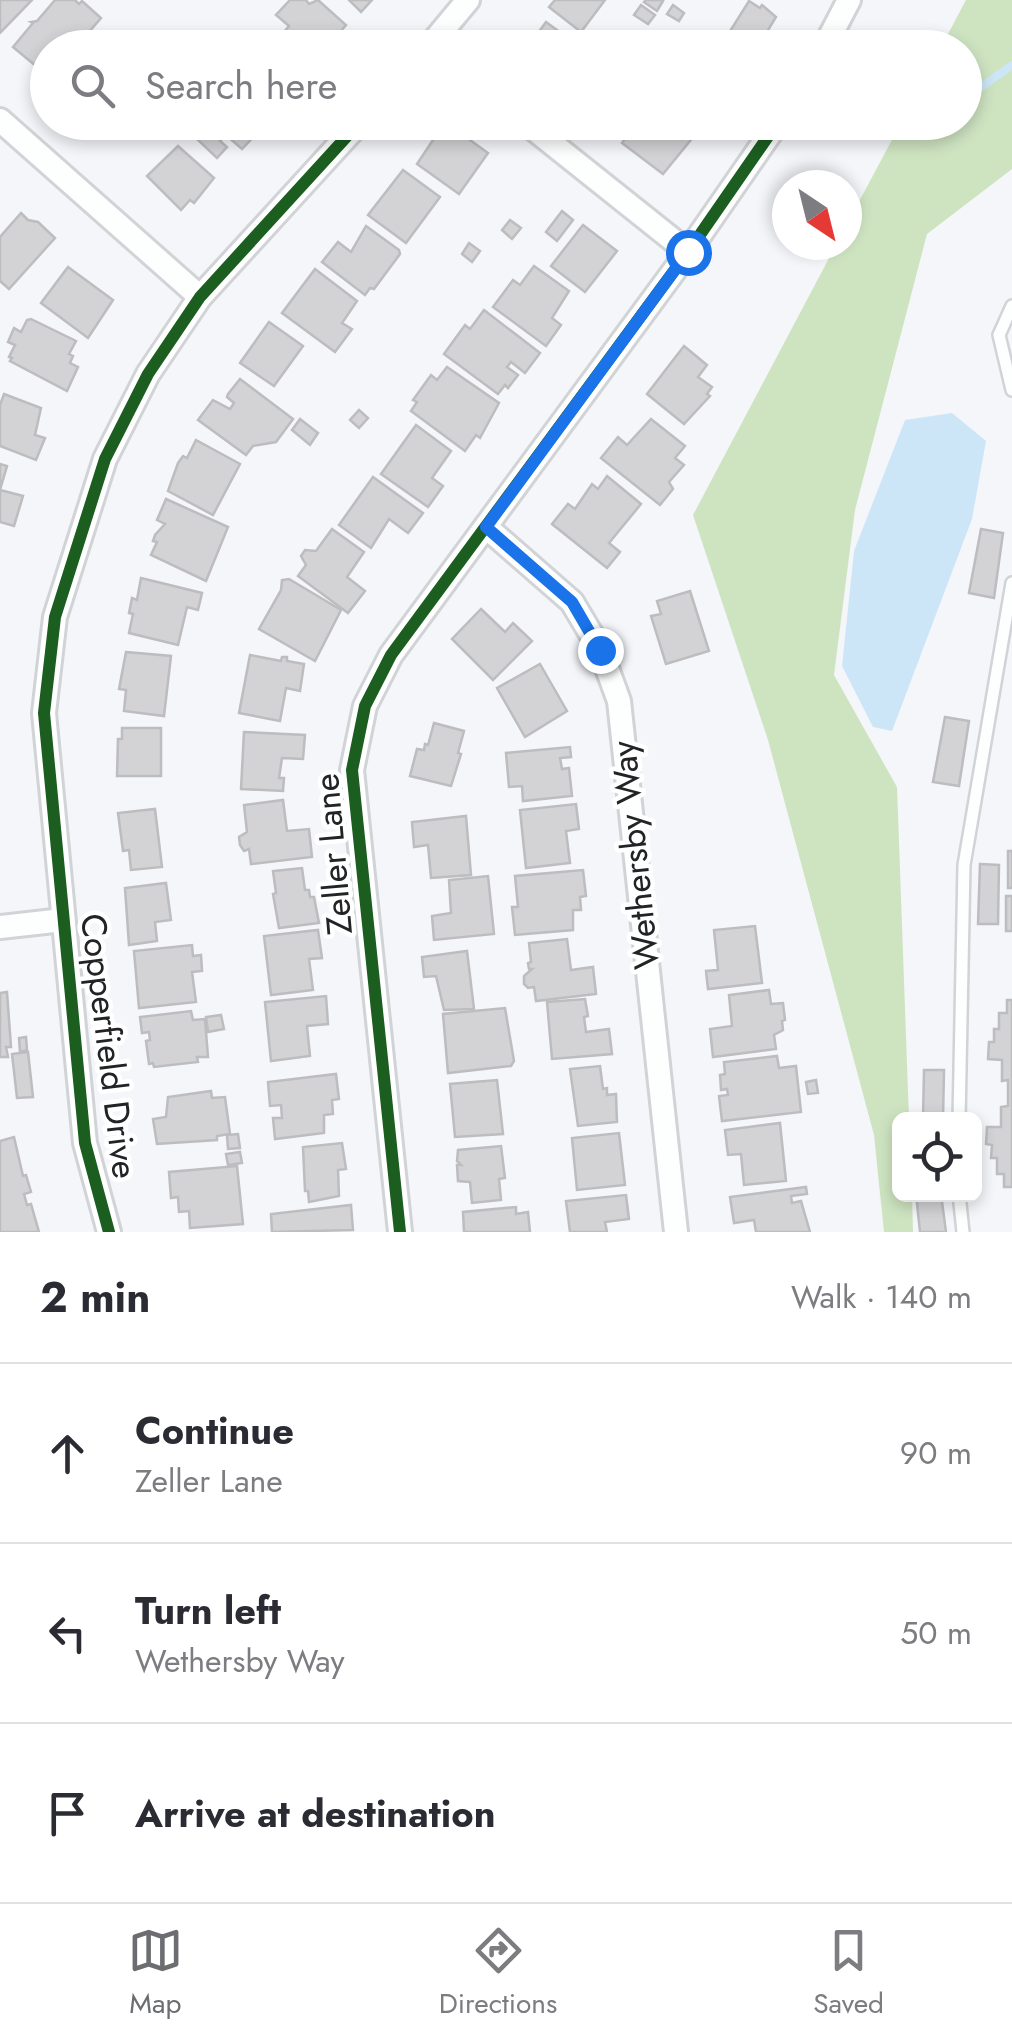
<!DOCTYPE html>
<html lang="en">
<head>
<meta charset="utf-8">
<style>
  :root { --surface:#fff; --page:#f2f2f3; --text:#2b2b33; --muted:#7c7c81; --line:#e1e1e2; --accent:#6b6d70 }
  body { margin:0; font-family:Jost,sans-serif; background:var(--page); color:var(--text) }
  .controls { position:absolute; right:30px; bottom:30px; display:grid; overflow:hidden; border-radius:15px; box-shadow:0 5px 15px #0003 }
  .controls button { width:90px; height:90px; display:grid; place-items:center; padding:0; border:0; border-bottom:2px solid var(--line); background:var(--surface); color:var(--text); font:50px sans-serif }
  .compass { position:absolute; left:772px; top:170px; width:90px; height:90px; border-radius:50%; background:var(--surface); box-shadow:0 5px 15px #0003; rotate:145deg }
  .stop { position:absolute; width:30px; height:30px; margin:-22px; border:8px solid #1a73e8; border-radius:50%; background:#fff }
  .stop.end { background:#1a73e8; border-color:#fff; box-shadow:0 2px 10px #0008 }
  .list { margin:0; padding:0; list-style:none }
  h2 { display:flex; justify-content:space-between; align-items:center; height:130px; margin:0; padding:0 40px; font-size:42px }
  h2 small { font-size:32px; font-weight:400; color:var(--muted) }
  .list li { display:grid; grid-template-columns:65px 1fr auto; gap:30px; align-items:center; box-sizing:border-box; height:180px; padding:0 40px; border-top:2px solid var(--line) }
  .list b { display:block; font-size:38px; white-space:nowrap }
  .list p { margin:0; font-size:32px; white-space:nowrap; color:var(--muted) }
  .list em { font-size:32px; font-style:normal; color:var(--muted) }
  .icon { flex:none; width:55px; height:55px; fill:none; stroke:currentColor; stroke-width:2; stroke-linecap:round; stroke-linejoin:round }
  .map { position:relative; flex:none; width:1012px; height:1232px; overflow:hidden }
  .search { position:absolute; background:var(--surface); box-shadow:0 5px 15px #0003; left:30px; right:30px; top:30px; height:110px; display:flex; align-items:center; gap:25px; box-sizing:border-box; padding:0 35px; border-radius:55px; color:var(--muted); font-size:38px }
  .sheet { height:670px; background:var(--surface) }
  nav { display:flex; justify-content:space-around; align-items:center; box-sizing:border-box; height:140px; border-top:2px solid var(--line); background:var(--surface); font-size:28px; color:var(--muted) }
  nav a { display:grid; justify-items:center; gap:5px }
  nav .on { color:var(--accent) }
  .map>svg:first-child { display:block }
</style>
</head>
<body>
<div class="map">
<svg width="1012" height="1232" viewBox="0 0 1012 1232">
  <rect width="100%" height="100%" fill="#f4f6fa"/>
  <path fill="#cee4c1" d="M966 0H1012V169L927 234 855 510 834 675 897 787 909 1119 900 1120V1194L912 1195 913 1232H884L874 1135 768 740 693 515 836 245H847V224L901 123 964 122V48L941 47Z"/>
  <path fill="#cde6f7" d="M952 413 986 441 972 519 892 731 873 727 842 666 854 551 905 420Z"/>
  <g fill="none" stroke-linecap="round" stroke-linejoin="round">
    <path stroke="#cde6f7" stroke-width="8" d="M964 99 1012 65"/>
  </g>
  <g fill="#d3d2d5" stroke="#bdbcbf" stroke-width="2.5">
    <path d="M0 0H32L0 33Z"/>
    <path d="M55 0H75L79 4 82 1 101 18 75 48H48V76L13 47 33 23 31 22 37 21Z"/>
    <path d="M290 0H306L309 4 318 0 346 25 333 40 336 44 333 48H301L284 32 289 26 276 15Z"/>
    <path d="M349 0H372L361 12Z"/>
    <path d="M555 0H605L581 32 549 7Z"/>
    <path d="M646 0H661L663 1 657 11 644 2Z"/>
    <path d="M749 1 760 8 762 5 776 17 759 45 754 42 751 48H728L722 44Z"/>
    <path d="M641 5 655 15 648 24 634 15Z"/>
    <path d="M673 5 684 13 679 21 667 14Z"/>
    <path d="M546 22 580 47V48H527Z"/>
    <path d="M685 36 700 48H677Z"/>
    <path d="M110 37 122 48H99Z"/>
    <path d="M179 122H248L258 132 242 149 226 135 220 141 227 147 217 158Z"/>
    <path d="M445 122 488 153 459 194 417 164Z"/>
    <path d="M637 122H680L694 136 663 174 622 143Z"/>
    <path d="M178 146 214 178 194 203 190 200 181 210 147 176Z"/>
    <path d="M403 170 440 197 406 243 368 215Z"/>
    <path d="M562 211 573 220 557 241 546 232Z"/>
    <path d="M21 213 28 220 38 222 55 238 9 289 0 281V237Z"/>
    <path d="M510 220 521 228 512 239 502 230Z"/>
    <path d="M583 225 617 251 585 292 551 266Z"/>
    <path d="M366 226 399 250 400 254 374 289 370 288 365 295 322 262 338 242 351 252Z"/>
    <path d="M469 243 480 251 472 262 462 254Z"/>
    <path d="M534 266 569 291 552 318 561 325 546 346 493 307 513 280 520 285Z"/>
    <path d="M68 267 113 300 88 338 41 303Z"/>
    <path d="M315 269 357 301 342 323 352 329 335 352 282 313Z"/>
    <path d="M484 310 540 353 525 373 511 362 507 367 518 375 508 388 505 385 498 394 444 354 465 325 470 329Z"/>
    <path d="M31 319 76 341 69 354 73 356 70 363 78 367 67 391 10 361 12 358 9 357 15 345 8 342 14 328 21 332 27 320Z"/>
    <path d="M269 322 303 346 274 386 240 363Z"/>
    <path d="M684 346 707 365 698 377 712 387 707 394 710 396 684 424 647 394Z"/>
    <path d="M447 367 499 403 480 438 476 435 465 451 411 411 417 402 413 400 431 375 437 380Z"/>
    <path d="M240 379 293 419 276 442 253 446 246 455 198 420 213 400 230 409 234 403 227 397 228 394Z"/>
    <path d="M4 394 41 408 35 435 45 438 36 460 0 446V405Z"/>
    <path d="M359 410 368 418 359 428 350 420Z"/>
    <path d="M300 419 318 433 310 445 292 430Z"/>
    <path d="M651 419 685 446 675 458 684 465 669 482 673 489 660 505 601 458 618 437 627 445Z"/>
    <path d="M416 425 451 451 432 478 443 486 428 507 381 474Z"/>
    <path d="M196 440 240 464 213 515 168 491 178 463 183 456 187 458Z"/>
    <path d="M0 464 7 466 0 490 23 496 14 526 0 522Z"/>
    <path d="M607 476 641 504 609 543 620 552 607 568 552 524 568 504 575 509 592 484 598 489Z"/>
    <path d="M373 477 423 513 408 533 389 519 371 548 339 525Z"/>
    <path d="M166 499 228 527 206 581 151 555 157 542 153 541 155 535 165 524 157 520Z"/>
    <path d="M332 529 364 552 347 577 365 591 348 613 298 576 306 565 301 556 305 550 316 551Z"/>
    <path d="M981 529 1003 533 994 598 969 593Z"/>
    <path d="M141 578 202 593 198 610 187 607 178 645 129 633 133 614 129 613 132 598 137 600Z"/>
    <path d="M289 579 341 610 315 661 259 629 281 590 282 580Z"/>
    <path d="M690 591 709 651 666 664 651 616 661 614 657 601Z"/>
    <path d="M481 609 505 632 513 623 532 641 493 680 452 639Z"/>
    <path d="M126 652 171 656 164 716 124 711 126 690 119 689Z"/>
    <path d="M250 655 281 661 282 657H287V661L304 664 300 691 286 688 280 721 239 713Z"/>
    <path d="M540 664 567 711 525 737 497 688Z"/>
    <path d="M945 717 969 721 959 786 933 782Z"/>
    <path d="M434 723 464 731 458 753 461 754 451 786 410 776 417 749 424 750 425 744 428 745Z"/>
    <path d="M122 728H161V776H117L118 739H122Z"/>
    <path d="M244 732 305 735 303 759 282 758 279 778H284L283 791 241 789Z"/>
    <path d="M570 747 571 757 560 758 562 769 569 768 572 796 523 801 522 786 509 787 506 753Z"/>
    <path d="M283 800 287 831 309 829 312 857 251 864 249 849 244 851 240 845 239 837 247 832 244 805Z"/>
    <path d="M576 804 579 829 566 831 570 863 526 868 520 810Z"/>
    <path d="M155 809 162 867 131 870 129 850 123 851 118 813Z"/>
    <path d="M466 816 471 875 431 878 428 845 414 847 412 822Z"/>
    <rect x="1008" y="851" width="4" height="37"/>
    <path d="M980 864 999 865 998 924H978Z"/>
    <path d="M302 868 305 890H309L310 897H314L319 923 279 928 273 894 276 893 273 871Z"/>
    <path d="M583 870 586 896 580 897 581 910H573V930L515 935 512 907H518L515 876Z"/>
    <path d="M488 876 494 934 434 940 432 916 451 913 449 880Z"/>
    <path d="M166 883 171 920 155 922 157 941 129 945 125 888Z"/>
    <rect x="1006" y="896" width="6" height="35"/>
    <path d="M755 926 762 983 708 989 706 971 718 970 714 930Z"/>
    <path d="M318 930 322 958 309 959 313 990 271 995 264 936Z"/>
    <path d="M567 939 571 970 593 967 596 994 536 1001 534 987 528 988 524 984V976L532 969H529L528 963 531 962 529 943Z"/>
    <path d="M192 945 193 956 201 955 202 971 192 972 196 1002 139 1008 134 951Z"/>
    <path d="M467 951 474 1009 444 1010 436 976 424 977 422 957Z"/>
    <path d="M769 990 771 1004 783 1003 785 1020 782 1021 783 1030 774 1035 776 1049 713 1057 710 1029 732 1026 729 995Z"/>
    <path d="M7 992 11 1047H6L8 1057H0V993Z"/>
    <path d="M326 996 328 1024 307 1026 310 1056 271 1061 265 1002Z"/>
    <path d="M585 999 588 1016 584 1017 586 1032 609 1029 612 1054 552 1059 547 1002Z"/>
    <path d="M1007 1000H1012V1187H1004V1174H997V1158H991L992 1145 986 1144 987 1127H1001V1107L1008 1106V1080L1002 1081V1060L988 1059 989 1042H994V1029H999V1013H1007Z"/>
    <path d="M505 1008 514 1061 511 1066 448 1073 443 1014Z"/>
    <path d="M191 1011 193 1020 205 1019 208 1057H197L198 1062 154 1067 153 1063 149 1064 146 1041 150 1040 149 1032 142 1033 140 1017Z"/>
    <path d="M221 1015 224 1029 208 1032 206 1017Z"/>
    <path d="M26 1037 27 1050 20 1052 19 1038Z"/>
    <path d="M28 1052 33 1097 17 1098 12 1054Z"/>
    <path d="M777 1056 779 1068 796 1066 801 1112 722 1121 719 1096 728 1095 727 1089 721 1090 720 1075 725 1074 724 1062Z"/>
    <path d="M600 1066 603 1089 607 1088V1095L616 1094 617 1122 578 1126 570 1069Z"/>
    <path d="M924 1070H944L943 1120H923Z"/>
    <path d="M336 1074 339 1099 332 1100 333 1114 324 1115V1133L275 1139 273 1118H282L281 1105 270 1106 268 1082Z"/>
    <path d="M497 1080 503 1134 455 1137 450 1084Z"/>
    <path d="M816 1080 818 1093 808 1094 806 1082Z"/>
    <path d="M211 1091 212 1098 225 1097 230 1134 217 1136V1140L157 1144 153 1119 166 1117 168 1097Z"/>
    <path d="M780 1123 786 1181 744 1185 741 1154 728 1155 725 1130Z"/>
    <path d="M619 1133 625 1185 577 1190 572 1138Z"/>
    <path d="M238 1134 240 1148 228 1149 227 1135Z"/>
    <path d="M14 1137 23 1176 26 1175 31 1192 24 1194 27 1205 31 1204 39 1232H0V1141Z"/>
    <path d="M342 1143 346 1169 338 1170 339 1196 309 1202 308 1191H305L303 1147Z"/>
    <path d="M501 1146 505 1178 499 1179 501 1200 472 1203 470 1182 458 1181 457 1165H461L457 1161 458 1150Z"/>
    <path d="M240 1152 242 1163 228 1165 226 1154Z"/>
    <path d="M237 1166 243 1224 190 1228 189 1211 179 1212 178 1197 171 1198 169 1172Z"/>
    <path d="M806 1187 807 1194 791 1196 792 1203 801 1201 810 1232H756L754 1220 734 1223 730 1197Z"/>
    <path d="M916 1194H941L946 1232H920Z"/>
    <path d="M626 1195 629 1219 605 1222 607 1232H570L566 1201Z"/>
    <path d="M351 1205 353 1230 272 1232 271 1214Z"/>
    <path d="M516 1207V1214L528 1212 530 1232H464L463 1212Z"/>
  </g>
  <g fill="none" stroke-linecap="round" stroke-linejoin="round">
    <g stroke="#d1d3d6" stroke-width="16">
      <g id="service">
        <path d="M1012 306 999 335 1012 390"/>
        <path d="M959 1120 964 865 1012 583"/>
        <path d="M959 1194 963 1232"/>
      </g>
    </g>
    <g stroke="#d1d3d6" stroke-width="28">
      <g id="minor">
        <path d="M428 48 468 0"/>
        <path d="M824 48 849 0"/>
        <path d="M0 120 200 297"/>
        <path d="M525 122 688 252"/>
        <path d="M486 527 572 602 600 649 619 701 676 1232"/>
        <path d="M0 927 63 920"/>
        <path d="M109 1232 85 1143 44 713 55 617 105 459 148 374 200 297 360 122"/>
        <path d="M400 1232 352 770 365 706 391 655 688 252 778 122"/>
      </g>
    </g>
    <use href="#service" stroke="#fdfefe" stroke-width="11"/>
    <use href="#minor" stroke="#fdfefe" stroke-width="22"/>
    <g stroke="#fff" stroke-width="19">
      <g id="cycleway">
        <path d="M109 1232 85 1143 44 713 55 617 105 459 148 374 200 297 360 122"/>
        <path d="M400 1232 352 770 365 706 391 655 688 252 778 122"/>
      </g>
    </g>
    <use href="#cycleway" stroke="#1b5e20" stroke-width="12"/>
  </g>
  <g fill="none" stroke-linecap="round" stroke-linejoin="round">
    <path stroke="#1a73e8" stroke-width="12" d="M600 650 572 602 486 527 688 252"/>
  </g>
  <g text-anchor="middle" stroke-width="9" stroke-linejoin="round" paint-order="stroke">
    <g font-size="35" fill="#212325" stroke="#fff">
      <text transform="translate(333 854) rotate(-95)" y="12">Zeller Lane</text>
      <text transform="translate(635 855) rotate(-96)" y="12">Wethersby Way</text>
      <text transform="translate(109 1046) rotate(83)" y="12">Copperfield Drive</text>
    </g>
  </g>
</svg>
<div class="controls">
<button><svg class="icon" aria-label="locate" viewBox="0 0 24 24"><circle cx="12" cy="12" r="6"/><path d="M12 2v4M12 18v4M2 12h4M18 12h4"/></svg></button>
</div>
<svg class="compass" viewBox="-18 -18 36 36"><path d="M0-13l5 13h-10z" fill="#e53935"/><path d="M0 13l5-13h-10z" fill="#7c7c81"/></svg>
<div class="stop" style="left:688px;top:252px"></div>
<div class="stop end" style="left:600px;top:650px"></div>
<div class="search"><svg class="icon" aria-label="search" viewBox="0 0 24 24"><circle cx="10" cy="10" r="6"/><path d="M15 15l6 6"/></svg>Search here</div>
</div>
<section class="sheet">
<h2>2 min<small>Walk · 140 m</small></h2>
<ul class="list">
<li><svg class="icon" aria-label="ahead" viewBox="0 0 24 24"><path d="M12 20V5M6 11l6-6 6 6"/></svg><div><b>Continue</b><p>Zeller Lane</p></div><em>90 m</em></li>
<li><svg class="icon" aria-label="left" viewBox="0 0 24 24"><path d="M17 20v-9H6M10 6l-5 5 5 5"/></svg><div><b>Turn left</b><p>Wethersby Way</p></div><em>50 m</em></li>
<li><svg class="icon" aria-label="arrive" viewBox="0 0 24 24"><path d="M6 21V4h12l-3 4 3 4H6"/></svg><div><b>Arrive at destination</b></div></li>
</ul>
</section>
<nav>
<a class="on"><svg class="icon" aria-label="map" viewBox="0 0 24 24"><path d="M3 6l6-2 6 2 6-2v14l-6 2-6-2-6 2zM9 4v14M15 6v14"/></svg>Map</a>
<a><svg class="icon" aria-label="directions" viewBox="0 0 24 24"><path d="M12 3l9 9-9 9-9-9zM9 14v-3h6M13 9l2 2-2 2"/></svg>Directions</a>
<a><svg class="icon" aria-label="saved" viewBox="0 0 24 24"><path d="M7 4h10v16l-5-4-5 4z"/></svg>Saved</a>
</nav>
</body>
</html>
